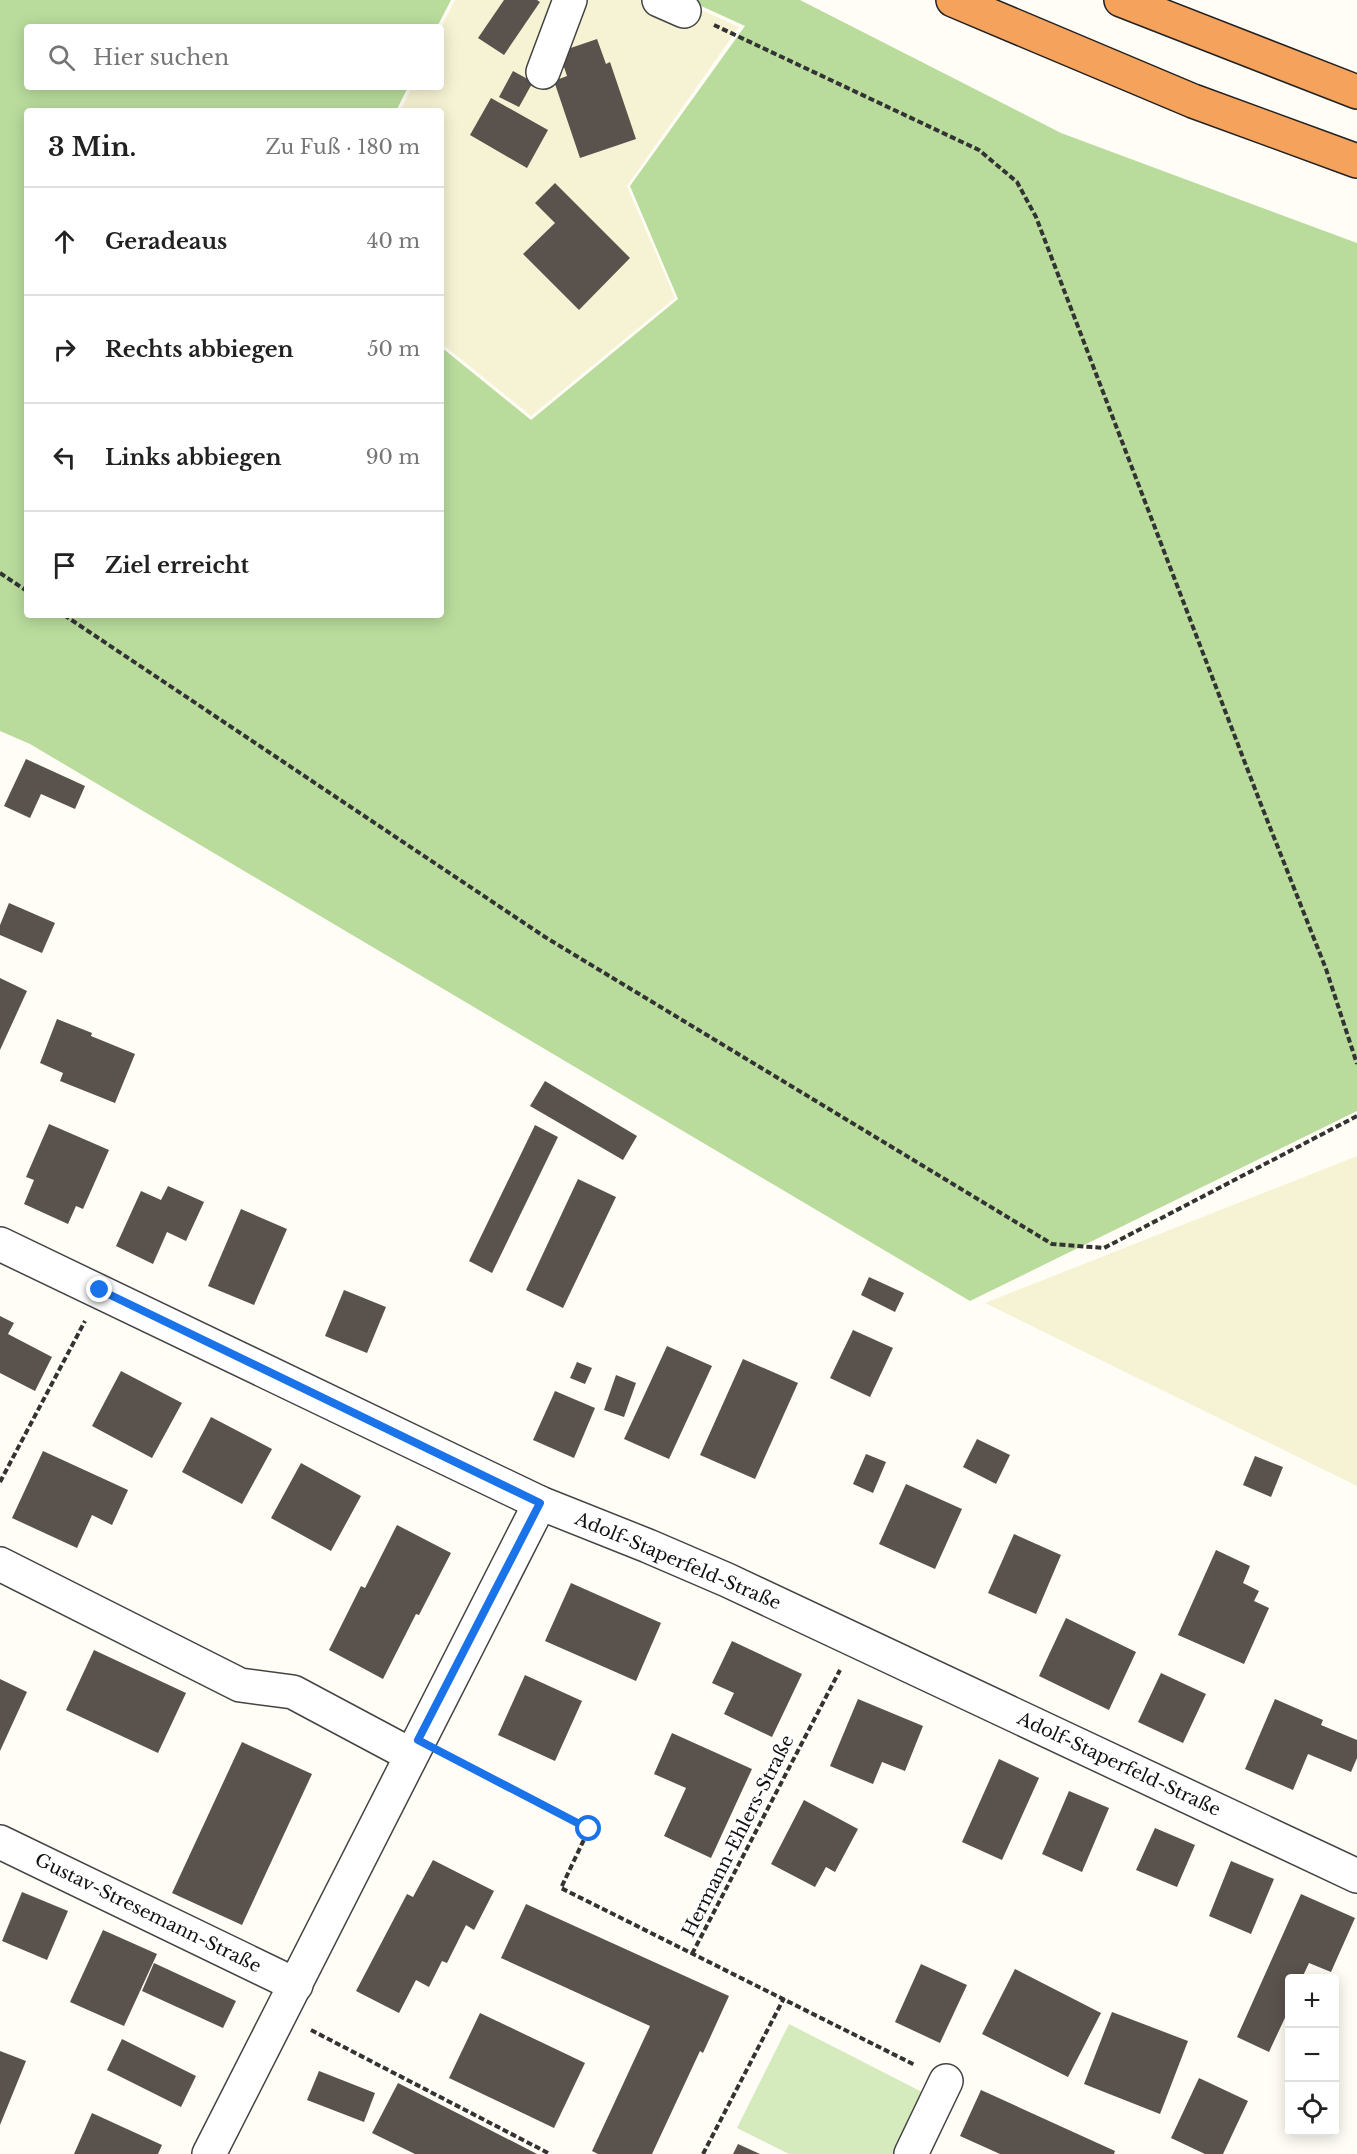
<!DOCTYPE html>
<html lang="de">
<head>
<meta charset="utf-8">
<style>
  :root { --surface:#fff; --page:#f2f2f2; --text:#222; --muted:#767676; --line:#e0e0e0 }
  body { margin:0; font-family:"Libre Baskerville",serif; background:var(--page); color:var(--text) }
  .controls { position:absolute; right:18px; bottom:18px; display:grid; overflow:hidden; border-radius:6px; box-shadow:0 3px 15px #0003 }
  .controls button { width:54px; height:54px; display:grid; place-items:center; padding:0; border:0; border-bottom:2px solid var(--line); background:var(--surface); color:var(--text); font:30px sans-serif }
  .stop { position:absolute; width:18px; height:18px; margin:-14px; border:4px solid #1a73e8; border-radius:50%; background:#fff }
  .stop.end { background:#1a73e8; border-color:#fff; box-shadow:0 2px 6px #0008 }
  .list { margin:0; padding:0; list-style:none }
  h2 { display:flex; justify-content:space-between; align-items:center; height:78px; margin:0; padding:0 24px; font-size:26px }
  h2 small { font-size:20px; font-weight:400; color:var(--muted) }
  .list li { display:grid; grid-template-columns:39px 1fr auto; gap:18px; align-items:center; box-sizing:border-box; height:108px; padding:0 24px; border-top:2px solid var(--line) }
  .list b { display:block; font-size:22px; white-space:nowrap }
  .list em { font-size:20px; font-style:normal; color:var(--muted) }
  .icon { flex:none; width:33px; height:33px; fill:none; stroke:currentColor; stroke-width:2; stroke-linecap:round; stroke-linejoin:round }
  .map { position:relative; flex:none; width:1357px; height:2154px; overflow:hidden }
  .search { position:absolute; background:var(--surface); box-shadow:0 3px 15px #0003; left:24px; top:24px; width:420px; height:66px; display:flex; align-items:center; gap:15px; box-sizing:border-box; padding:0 21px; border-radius:6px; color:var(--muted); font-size:22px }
  .panel { position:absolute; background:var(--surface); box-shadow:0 3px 15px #0003; left:24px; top:108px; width:420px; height:510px; border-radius:6px }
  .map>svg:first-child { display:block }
</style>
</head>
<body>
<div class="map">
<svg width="1357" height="2154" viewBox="0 0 1357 2154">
  <rect width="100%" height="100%" fill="#fffdf5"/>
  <g fill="#f6f3d4">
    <path d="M455 0H680L739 27 627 186 675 298 531 416 441 343V111H400L412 87H441V27Z"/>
    <path d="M1357 1156V1486L985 1303Z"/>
  </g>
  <path fill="#d5ebbd" d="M789 2024 924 2093 893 2154H789L737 2128Z"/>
  <path fill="#b9dc9c" d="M0 0H451L437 27H27V87H408L396 111H27V615H441V347L531 420 678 299 630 186 745 26 688 0H800L1061 133 1357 243V1111L970 1301 30 744 0 731Z"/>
  <g fill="#5a524d">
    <path d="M504 0H537L540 2 504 55 478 38Z"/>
    <path d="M597 39 606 64 610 62 636 139 580 158 554 81 567 76 559 52Z"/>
    <path d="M513 71 533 82 519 107 499 97Z"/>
    <path d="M491 98 548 130 527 168 470 135Z"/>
    <path d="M555 183 630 258 579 310 523 254 555 223 535 203Z"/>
    <path d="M26 759 85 786 75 809 41 794 30 818 4 806Z"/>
    <path d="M9 903 55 923 42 953 0 935V925Z"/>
    <path d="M0 978 27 991 0 1050Z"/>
    <path d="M57 1019 92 1033 91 1036 135 1054 115 1103 60 1081 63 1073 40 1063Z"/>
    <path d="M545 1081 637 1136 623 1160 530 1106Z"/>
    <path d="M49 1124 109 1150 83 1209 76 1206 68 1224 24 1204 34 1180 26 1177Z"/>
    <path d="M535 1125 558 1137 492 1273 469 1261Z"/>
    <path d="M578 1179 616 1197 563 1308 526 1290Z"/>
    <path d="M168 1186 204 1202 186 1241 167 1232 153 1264 116 1246 141 1191 161 1200Z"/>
    <path d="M241 1209 287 1229 254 1305 208 1286Z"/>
    <path d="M869 1277 904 1293 895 1312 861 1295Z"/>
    <path d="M344 1290 386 1307 367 1353 325 1336Z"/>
    <path d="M0 1316 14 1323 8 1334 52 1357 35 1391 0 1373Z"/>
    <path d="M853 1330 893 1348 870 1397 830 1378Z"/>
    <path d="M667 1346 712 1366 669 1459 624 1439Z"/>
    <path d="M743 1359 798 1383 755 1479 700 1455Z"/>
    <path d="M577 1362 592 1368 585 1384 570 1378Z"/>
    <path d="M121 1371 182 1403 152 1458 92 1426Z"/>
    <path d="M616 1375 636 1383 624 1417 604 1410Z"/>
    <path d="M555 1391 595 1408 574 1458 533 1440Z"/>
    <path d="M211 1417 272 1449 242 1504 182 1472Z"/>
    <path d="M977 1439 1010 1455 996 1484 963 1467Z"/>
    <path d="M43 1451 128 1490 112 1525 92 1515 77 1548 12 1518Z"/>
    <path d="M866 1454 886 1462 873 1493 853 1484Z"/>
    <path d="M1255 1456 1283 1467 1271 1497 1243 1485Z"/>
    <path d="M301 1463 361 1496 331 1551 271 1518Z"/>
    <path d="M906 1484 962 1509 935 1569 879 1544Z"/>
    <path d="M397 1525 451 1553 419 1615 416 1614 383 1679 329 1650 361 1586 365 1588Z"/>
    <path d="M1014 1534 1061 1555 1036 1614 988 1593Z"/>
    <path d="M1216 1550 1250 1566 1243 1583 1259 1591 1254 1601 1269 1608 1244 1664 1178 1635Z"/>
    <path d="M571 1583 661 1623 636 1681 545 1641Z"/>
    <path d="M1066 1618 1136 1652 1109 1710 1039 1676Z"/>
    <path d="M732 1641 802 1674 772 1737 724 1714 734 1693 712 1683Z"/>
    <path d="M94 1650 186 1693 158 1753 66 1710Z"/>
    <path d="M1161 1673 1206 1694 1183 1743 1138 1722Z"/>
    <path d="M525 1675 582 1701 555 1761 498 1735Z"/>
    <path d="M0 1679 27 1692 0 1751Z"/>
    <path d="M858 1699 923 1726 905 1771 882 1762 873 1784 830 1766Z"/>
    <path d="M1275 1699 1323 1720 1321 1725 1357 1740V1758L1351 1772 1308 1754 1293 1790 1245 1769Z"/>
    <path d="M672 1733 752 1769 711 1858 664 1836 686 1788 654 1774Z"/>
    <path d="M242 1742 312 1774 242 1925 172 1893Z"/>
    <path d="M999 1759 1039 1778 1002 1860 962 1842Z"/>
    <path d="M1069 1791 1109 1808 1082 1872 1042 1854Z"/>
    <path d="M804 1800 858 1829 835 1872 826 1867 815 1887 771 1864Z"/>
    <path d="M1155 1828 1195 1845 1177 1887 1136 1870Z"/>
    <path d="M433 1860 494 1891 474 1930 466 1925 447 1963 442 1961 429 1987 416 1980 399 2013 356 1991 407 1894 413 1897Z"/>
    <path d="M1231 1861 1274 1879 1251 1934 1209 1916Z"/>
    <path d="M22 1892 68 1911 47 1960 2 1941Z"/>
    <path d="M1301 1894 1355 1918 1331 1972 1309 1963 1302 1978H1290V2007L1269 2052 1237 2037Z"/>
    <path d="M526 1904 729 1996 703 2053 700 2051 652 2154H598L592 2151 650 2026 501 1958Z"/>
    <path d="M103 1930 157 1954 124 2026 70 2002Z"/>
    <path d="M154 1963 236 2001 223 2028 142 1991Z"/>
    <path d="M921 1964 967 1985 940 2043 895 2022Z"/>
    <path d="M1015 1969 1101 2013 1068 2077 982 2034Z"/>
    <path d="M1112 2012 1188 2041 1160 2114 1084 2084Z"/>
    <path d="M480 2013 585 2063 554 2128 449 2078Z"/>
    <path d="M122 2039 196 2076 181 2107 107 2070Z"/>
    <path d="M0 2051 26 2061 0 2125Z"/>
    <path d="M319 2071 375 2093 364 2122 307 2100Z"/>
    <path d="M1199 2078 1248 2101 1223 2154H1205L1171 2138Z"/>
    <path d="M398 2083 461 2115 537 2154H415L372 2133Z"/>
    <path d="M981 2090 1115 2151 1114 2154H1000L960 2136Z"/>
    <path d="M92 2113 162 2145 158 2154H74Z"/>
    <path d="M738 2144 760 2154H733Z"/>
  </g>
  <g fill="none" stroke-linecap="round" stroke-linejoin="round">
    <g stroke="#444" stroke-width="36">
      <g id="minor">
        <path d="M659 0 684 11"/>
        <path d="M543 72 570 0"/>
        <path d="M0 1244 540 1503 648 1546 727 1580 1357 1876"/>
        <path d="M0 1564 240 1685 293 1692 411 1755"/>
        <path d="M0 1842 296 1985"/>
        <path d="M209 2154 540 1503"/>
        <path d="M911 2154 946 2081"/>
      </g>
    </g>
    <g stroke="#222" stroke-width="36">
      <g id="highway">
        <path d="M953 0 1193 101 1357 161"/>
        <path d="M1121 0 1357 92"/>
      </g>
    </g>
    <g stroke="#333" stroke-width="4" stroke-dasharray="6 3" stroke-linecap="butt">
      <path d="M714 25 979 150 1017 182 1036 217 1260 802 1326 969 1357 1064"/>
      <path d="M0 573 27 591"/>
      <path d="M64 615 545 937 1052 1244 1104 1248 1357 1116"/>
      <path d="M0 1482 85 1321"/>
      <path d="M448 1756 589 1829 561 1888 915 2065"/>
      <path d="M692 1954 840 1670"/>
      <path d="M311 2030 550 2154"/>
      <path d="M703 2154 784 1998"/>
    </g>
    <use href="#minor" stroke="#fff" stroke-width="33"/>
    <use href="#highway" stroke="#f5a25d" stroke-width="33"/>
  </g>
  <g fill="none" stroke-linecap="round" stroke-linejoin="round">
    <path stroke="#1a73e8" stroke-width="8" d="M100 1290 540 1503 418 1740 589 1829"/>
  </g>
  <g text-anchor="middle" stroke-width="6" stroke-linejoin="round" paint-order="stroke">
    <g font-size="18" fill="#111" stroke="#fff">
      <text transform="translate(678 1561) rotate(23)" y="6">Adolf-Staperfeld-Straße</text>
      <text transform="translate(1119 1764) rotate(25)" y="6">Adolf-Staperfeld-Straße</text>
      <text transform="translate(738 1836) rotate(-63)" y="6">Hermann-Ehlers-Straße</text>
      <text transform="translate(148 1913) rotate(26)" y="6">Gustav-Stresemann-Straße</text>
    </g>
  </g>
</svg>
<div class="controls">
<button>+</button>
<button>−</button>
<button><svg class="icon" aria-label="locate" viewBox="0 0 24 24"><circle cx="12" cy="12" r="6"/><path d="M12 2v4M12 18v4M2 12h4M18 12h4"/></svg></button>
</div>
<div class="stop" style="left:589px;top:1829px"></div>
<div class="stop end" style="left:100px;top:1290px"></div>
<div class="search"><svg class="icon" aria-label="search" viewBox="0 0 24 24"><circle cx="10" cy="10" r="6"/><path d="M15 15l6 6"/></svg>Hier suchen</div>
<section class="panel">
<h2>3 Min.<small>Zu Fuß · 180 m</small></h2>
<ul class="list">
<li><svg class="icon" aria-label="ahead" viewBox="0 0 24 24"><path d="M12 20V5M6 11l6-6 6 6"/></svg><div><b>Geradeaus</b></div><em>40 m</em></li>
<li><svg class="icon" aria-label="right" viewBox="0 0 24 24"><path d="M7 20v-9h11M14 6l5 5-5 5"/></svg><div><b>Rechts abbiegen</b></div><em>50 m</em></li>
<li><svg class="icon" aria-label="left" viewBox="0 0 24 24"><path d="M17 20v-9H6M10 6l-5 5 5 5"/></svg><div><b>Links abbiegen</b></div><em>90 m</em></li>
<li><svg class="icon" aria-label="arrive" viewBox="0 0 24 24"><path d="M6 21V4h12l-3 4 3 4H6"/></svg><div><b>Ziel erreicht</b></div></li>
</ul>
</section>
</div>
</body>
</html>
